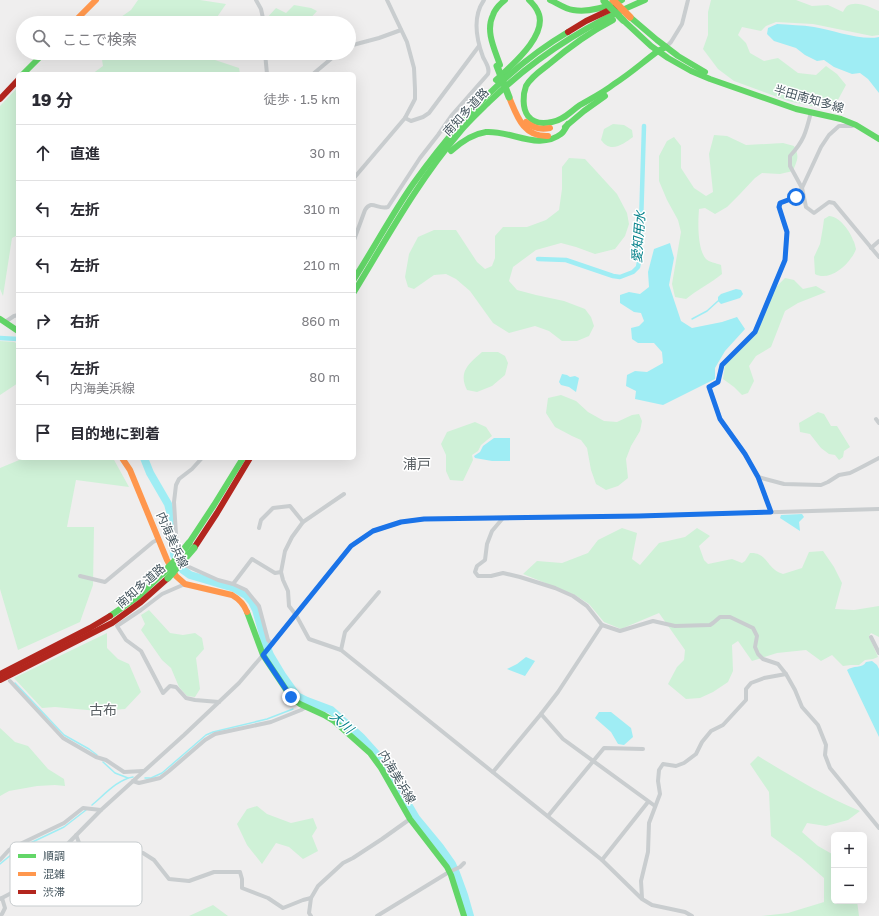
<!DOCTYPE html>
<html lang="ja">
<head>
<meta charset="utf-8">
<style>
  :root { --surface:#fff; --page:#f7f7f7; --text:#2b2b33; --muted:#7c7c81; --line:#e1e1e2 }
  body { margin:0; font-family:"Golos Text","Noto Sans JP",sans-serif; background:var(--page); color:var(--text) }
  .controls { position:absolute; right:12px; bottom:12px; display:grid; overflow:hidden; border-radius:6px; box-shadow:0 4px 16px #0002 }
  .controls button { width:36px; height:36px; display:grid; place-items:center; padding:0; border:0; border-bottom:1px solid var(--line); background:var(--surface); color:var(--text); font:20px sans-serif }
  .stop { position:absolute; width:12px; height:12px; margin:-9px; border:3px solid #1a73e8; border-radius:50%; background:#fff }
  .stop.end { background:#1a73e8; border-color:#fff; box-shadow:0 1px 4px #0008 }
  .list { margin:0; padding:0; list-style:none }
  h2 { display:flex; justify-content:space-between; align-items:center; height:52px; margin:0; padding:0 16px; font-size:17px }
  h2 small { font-size:13px; font-weight:400; color:var(--muted) }
  .list li { display:grid; grid-template-columns:26px 1fr auto; gap:12px; align-items:center; box-sizing:border-box; height:56px; padding:0 16px; border-top:1px solid var(--line) }
  .list b { display:block; font-size:15px; white-space:nowrap }
  .list p { margin:0; font-size:13px; white-space:nowrap; color:var(--muted) }
  .list em { font-size:13px; font-style:normal; color:var(--muted) }
  .icon { flex:none; width:22px; height:22px; fill:none; stroke:currentColor; stroke-width:2; stroke-linecap:round; stroke-linejoin:round }
  .map { position:relative; flex:none; width:879px; height:916px; overflow:hidden }
  .search { position:absolute; background:var(--surface); box-shadow:0 4px 16px #0002; left:16px; top:16px; width:340px; height:44px; display:flex; align-items:center; gap:10px; box-sizing:border-box; padding:0 14px; border-radius:22px; color:var(--muted); font-size:15px }
  .panel { position:absolute; background:var(--surface); box-shadow:0 4px 16px #0002; left:16px; top:72px; width:340px; height:388px; border-radius:6px }
  .map>svg:first-child { display:block }
</style>
</head>
<body>
<div class="map">
<svg width="879" height="916" viewBox="0 0 879 916">
  <rect width="100%" height="100%" fill="#efeeee"/>
  <g fill="#cff1d7">
    <path d="M138 0H200L226 4 215 20 209 23H118L121 17 131 10Z"/>
    <path d="M711 0H796L812 6 828 5 843 12C844 10 845 8 847 6 856 0 870 7 879 11V35L872 36 813 24 776 22 766 26 761 31 742 27 738 35 746 43 750 53 764 61 778 58 798 73 816 75 826 66 837 74 846 85 833 109 811 106 788 101 734 81 718 69 703 49 708 35V12Z"/>
    <path d="M294 5 311 8 317 11 306 23H270V21L266 19 276 8 286 13Z"/>
    <path d="M101 53H177V58L212 59 239 68 240 74H92L103 66Z"/>
    <path d="M18 87V235L12 238 3 296 0 289V106Z"/>
    <path d="M613 124 624 125 632 130 633 137C626 142 615 151 606 145 604 144 603 142 601 140L604 129Z"/>
    <path d="M714 135 727 136 746 145 783 143 794 146C800 157 797 160 793 171L780 174 762 173 755 178 739 195 727 207 715 214 705 208 699 209C698 221 697 249 706 259 709 262 716 263 721 265L722 274C711 283 697 290 686 299L675 297 672 284 681 232 678 220 667 200 659 181V156L667 141 674 137 681 146V168L694 188 706 196 713 192 709 154Z"/>
    <path d="M569 158 585 159 617 194 627 213 629 224 625 236 615 249 595 254 576 247 561 243 536 250 513 267 509 281 517 290 536 295 564 301 585 309 591 317 594 326 589 336 577 341H562L549 331 535 326 509 333 493 323 470 291 456 279 446 274 434 275 414 289 408 287 405 277 409 254 418 237 434 230H456L477 262 485 269 492 266 495 258V236L503 227H527L546 220 559 210 562 189V167Z"/>
    <path d="M829 216C839 216 850 231 853 240 855 243 855 246 856 249 855 252 853 256 851 258 844 269 827 281 815 274L814 257 820 244 823 227 824 219Z"/>
    <path d="M785 278 794 280 803 289 816 286 826 292 798 303 785 311 771 347 756 356 749 366 754 381 748 393 742 395 734 387 723 379 725 365 756 333 775 288Z"/>
    <path d="M0 341 14 342 18 344V383L0 395Z"/>
    <path d="M482 352H498L505 356 508 363 505 375 492 386 477 392 467 390C458 371 469 364 482 352Z"/>
    <path d="M561 395 576 401 588 412 604 421 617 422 632 415 639 414 642 421 640 431 631 446 626 459 628 478 618 486 606 490 596 484 591 470 587 448 581 440 572 436 555 427 546 413 548 398Z"/>
    <path d="M818 412 824 414 831 426H837L850 447 844 451 843 457 839 460 835 455 829 454 821 448 810 434 800 432 799 423Z"/>
    <path d="M475 422 486 427 492 436 481 445 478 451 472 455 473 460 463 481 450 480 446 471V455L441 444 447 432Z"/>
    <path d="M24 458H113L129 487 76 480 67 527H94L93 585 80 622 18 650 0 589V468Z"/>
    <path d="M622 528 637 533 632 559 640 565 659 543 685 537 697 528 710 536 699 546 704 560 708 564 732 559 742 563 745 561 750 553C764 552 766 563 775 570 777 572 781 573 783 574L802 568 809 552 823 551 834 567 842 583 835 609 854 610 879 606V637L871 633 869 636 878 657 873 659 865 660 859 665H851L843 666 832 655 821 661 806 650 777 653 752 661 738 641 732 645 733 671 728 682 713 692 700 698 686 699 668 684 677 667 684 660 685 650 659 613 621 629 604 622 589 604 575 595 523 574 537 561 562 563 588 553 598 540Z"/>
    <path d="M149 610 170 633 183 635 195 633 202 638 204 649 196 658 200 689 195 697 187 696 179 687 171 668 162 660 141 630 145 624 141 615Z"/>
    <path d="M107 633V648L118 659 129 664 141 692 125 709 98 711 55 707 42 708 14 678Z"/>
    <path d="M0 728 15 742 28 746 48 769 64 779 65 786 55 785 37 786 9 791 0 796Z"/>
    <path d="M758 756C791 776 824 796 860 811L848 820 826 826 807 823 802 832 818 846 832 854 834 853V901H857L859 916H761L788 913 824 902V878L801 858 771 836 769 792 750 764Z"/>
    <path d="M257 806 267 814 291 823 313 818 317 828 312 836 318 851 303 859 289 847 276 843 262 864 247 845 237 824 247 809Z"/>
    <path d="M213 905 228 916H189Z"/>
  </g>
  <g fill="#9fedf4">
    <path d="M777 24C789 25 802 25 814 27 833 30 861 41 879 37V93L868 79 860 73 852 74 834 67 824 60 817 61 805 55 796 48 774 41 767 34 768 28Z"/>
    <path d="M670 243 674 258 669 285 681 321 692 328 722 322 737 317 745 329 725 351 715 368V379L663 405 635 399 636 391 626 386 627 375 635 371 647 372 663 363 662 352 654 343H638L632 339 631 328 639 326 644 321 641 313 634 312 620 303V295L629 292 640 294 649 287 648 272 654 249Z"/>
    <path d="M736 289 741 290 743 294 740 298 721 304 718 301V297L721 294Z"/>
    <path d="M562 374 567 375 570 377 575 376 579 378 576 392 569 387 561 385 559 382Z"/>
    <path d="M494 438H510V461H492L475 458 474 456 480 452 483 446Z"/>
    <path d="M802 514 804 517 799 522 800 531 780 518 781 515Z"/>
    <path d="M526 657 535 661 525 676 507 669 517 664Z"/>
    <path d="M872 661 877 665 879 669V737L847 670C853 665 862 669 866 662Z"/>
    <path d="M599 712H611L631 728 633 737 624 745 618 744 611 732 595 718Z"/>
  </g>
  <g fill="none" stroke-linecap="round" stroke-linejoin="round">
    <g stroke="#9fedf4" stroke-width="1.5">
      <path d="M692 319 707 311 718 301"/>
      <path d="M15 683 64 735 89 749 97 755"/>
      <path d="M103 762 115 773 128 778"/>
      <path d="M145 778H151L162 773 206 735 213 732 267 719 293 709"/>
      <path d="M92 805C103 796 118 779 133 777"/>
      <path d="M22 847 64 827 86 810"/>
      <path d="M0 864 17 850"/>
    </g>
    <g stroke="#9fedf4" stroke-width="4.5">
      <path d="M538 259 566 260 613 276 620 277 633 272 638 267 640 257 644 126"/>
      <path d="M0 338 18 339"/>
    </g>
    <path stroke="#9fedf4" stroke-width="8" d="M144 458 150 473 168 504 171 515 174 555 183 570 190 575 234 588 246 595 252 602 256 610 266 645 270 655 282 675 297 696 307 701 331 710 361 737 379 757 386 767 416 818 440 847 452 864 456 873 464 895 470 916"/>
    <g stroke="#c9cdcf" stroke-width="4">
      <path d="M256 0 261 9 264 23"/>
      <path d="M349 46 379 38 401 30"/>
      <path d="M666 47 671 42 682 24 688 0"/>
      <path d="M265 53 267 74"/>
      <path d="M313 74 338 53"/>
      <path d="M811 112C806 132 804 141 790 156V166L802 188 806 207 814 213 829 202 834 203 879 257"/>
      <path d="M405 118 411 121 423 117 429 113 479 46"/>
      <path d="M354 178 405 118 415 99V89L414 68 407 42 387 0"/>
      <path d="M354 240 365 210C372 199 377 210 388 207L420 158 438 135 452 115 488 74C490 68 486 63 483 57 476 38 472 17 484 0"/>
      <path d="M871 248 879 241"/>
      <path d="M5 322 14 316 18 315"/>
      <path d="M876 419 879 423"/>
      <path d="M202 458 192 469 179 479 176 485 174 502 177 551 181 559 187 566 218 580 233 584 246 590 259 606 268 640 272 644"/>
      <path d="M758 477 784 484 821 485 828 482 839 475 850 473 860 468 879 458"/>
      <path d="M344 494 303 522 292 537 285 551 281 572 283 580 288 591 289 606 296 615 309 639 341 650 602 860 642 899 652 905 685 912 692 916"/>
      <path d="M771 512 758 477 745 454 720 419 709 387 718 381 722 365 755 332 785 260 787 232 779 207 781 203 796 197 802 188 821 147 829 135 839 126H852"/>
      <path d="M503 518 492 531 487 544 485 560 477 566 475 572 478 576H491L503 573 520 577 555 588 573 596 587 606 602 625 620 631 653 621 675 626 710 625 713 623 720 617H730L753 628 757 636 755 647 758 654 763 659 778 664 786 674 795 690 802 707 818 725 826 745 825 755 830 768 879 828"/>
      <path d="M259 528 261 520 273 508 290 506 303 522"/>
      <path d="M80 576 105 582 153 542 159 539"/>
      <path d="M185 584 162 594 141 610 117 626 126 640 141 651 163 693 170 686 176 687 186 698 195 700 219 702"/>
      <path d="M233 584 252 559 275 573 281 572"/>
      <path d="M871 637 879 653"/>
      <path d="M341 650 345 632 379 592"/>
      <path d="M10 681 63 738 96 757 106 760 124 772 143 771"/>
      <path d="M541 714 563 739 655 806"/>
      <path d="M493 772 541 714 558 692 602 625"/>
      <path d="M133 781 139 783 160 778 169 771 205 740 215 734 271 722 301 710 306 707"/>
      <path d="M548 816 604 748 643 749"/>
      <path d="M76 835 85 858"/>
      <path d="M18 845 39 873"/>
      <path d="M0 860 9 850 18 845 64 823 83 808 101 810"/>
      <path d="M602 860 648 802"/>
      <path d="M37 875 41 877 103 850 130 851 143 853 154 860 169 879 189 881 214 872H240L242 879V888L268 898 283 908 303 900 311 898"/>
      <path d="M642 898 641 881 648 852 649 823 660 794 658 781 659 770 663 764 676 766 684 763 696 754 702 742 711 731 723 725 746 700V689L751 683 764 678 786 674"/>
      <path d="M0 899 19 889 37 875 101 810 184 735 239 683 263 655 351 546 373 531 401 522 424 519 639 516 879 509"/>
      <path d="M0 915 2 914 5 908 2 898"/>
      <path d="M311 916 309 913 311 898 318 886 343 863 353 858 382 839 410 819"/>
      <path d="M377 916 449 872 460 867 464 863"/>
    </g>
    <g stroke="#63d668" stroke-width="6">
      <path d="M550 0C557 3 565 9 573 10 590 13 607 6 622 0"/>
      <path d="M630 17 657 40 678 56 705 72"/>
      <path d="M613 20C590 32 568 48 548 65 540 71 531 77 526 86 523 94 522 108 528 116 534 124 543 124 552 122 564 120 571 111 580 105 592 98 604 92 614 84 630 74 643 62 658 51L666 47"/>
      <path d="M623 20 651 46 668 58 691 71 710 79 796 109 841 119 856 125 879 139"/>
      <path d="M500 65C495 50 485 31 493 15 495 9 500 4 505 0"/>
      <path d="M23 74 44 53"/>
      <path d="M496 80C511 66 551 33 537 10 535 6 532 3 529 0"/>
      <path d="M565 127 584 111 605 96"/>
      <path d="M451 151C461 142 472 134 486 132 510 130 539 151 561 134 564 132 566 127 568 124"/>
      <path d="M354 279C374 248 392 214 413 184 455 125 505 69 568 32"/>
      <path d="M354 292C387 238 418 181 459 133 468 122 479 112 489 102 535 57 585 25 645 0"/>
      <path d="M0 319 18 331"/>
      <path d="M189 543 214 505 243 458"/>
      <path d="M247 612 263 655 291 697 300 704 324 715 334 721 370 753 381 768 410 819 447 867 451 875 464 916"/>
      <path d="M110 616 139 596 163 573"/>
    </g>
    <g stroke="#ff974d" stroke-width="6">
      <path d="M73 23 96 0"/>
      <path d="M509 97C517 116 523 137 548 136"/>
      <path d="M526 122C533 128 541 130 550 128"/>
      <path d="M122 458 130 470 167 560 176 576 185 584 232 595C239 599 244 604 247 612"/>
    </g>
    <g stroke="#b3261e" stroke-width="6">
      <path d="M568 32 586 21 618 6"/>
      <path d="M0 99 18 80"/>
      <path d="M194 548 217 513 250 458"/>
      <path d="M0 674 90 628 110 616"/>
      <path d="M0 680 112 623 141 602 168 578"/>
    </g>
    <g stroke="#63d668" stroke-width="7">
      <path d="M604 1 623 20"/>
      <path d="M497 66 509 97"/>
      <path d="M163 573 174 562 189 543"/>
      <path d="M168 578 194 548"/>
    </g>
    <path stroke="#ff974d" stroke-width="7" d="M613 0 630 17"/>
  </g>
  <g fill="none" stroke-linecap="round" stroke-linejoin="round">
    <path stroke="#1a73e8" stroke-width="5" d="M291 697 263 655 351 546 373 531 401 522 424 519 639 516 771 512 758 477 745 454 720 419 709 387 718 382 722 365 755 332 785 260 787 232 779 207 780 203 796 197"/>
  </g>
  <g text-anchor="middle" stroke-width="3" stroke-linejoin="round" paint-order="stroke">
    <g font-size="12" fill="#43545d" stroke="#fff">
      <text transform="translate(809 99) rotate(16)" y="4">半田南知多線</text>
      <text transform="translate(466 112) rotate(-47)" y="4">南知多道路</text>
      <text transform="translate(172 540) rotate(66)" y="4">内海美浜線</text>
      <text transform="translate(141 586) rotate(-41)" y="4">南知多道路</text>
      <text transform="translate(397 777) rotate(59)" y="4">内海美浜線</text>
    </g>
    <g font-size="13" font-style="italic" fill="#04818a" stroke="#fff">
      <text transform="translate(638 237) rotate(-86)" y="5">愛知用水</text>
      <text transform="translate(342 722) rotate(42)" y="5">大川</text>
    </g>
    <g font-size="14" fill="#595f63" stroke="#fff">
      <text x="417" y="469">浦戸</text>
      <text x="103" y="715">古布</text>
    </g>
  </g>
  <rect x="10" y="842" width="132" height="64" rx="6" fill="#fff" stroke="#c7ccce" stroke-width="1"/>
  <rect x="18" y="854" width="18" height="4" fill="#63d668"/>
  <rect x="18" y="872" width="18" height="4" fill="#ff974d"/>
  <rect x="18" y="890" width="18" height="4" fill="#b3261e"/>
  <g font-size="11" fill="#43545d">
    <text x="43" y="860">順調</text>
    <text x="43" y="878">混雑</text>
    <text x="43" y="896">渋滞</text>
  </g>
</svg>
<div class="controls">
<button>+</button>
<button>−</button>
</div>
<div class="stop" style="left:796px;top:197px"></div>
<div class="stop end" style="left:291px;top:697px"></div>
<div class="search"><svg class="icon" aria-label="search" viewBox="0 0 24 24"><circle cx="10" cy="10" r="6"/><path d="M15 15l6 6"/></svg>ここで検索</div>
<section class="panel">
<h2>19 分<small>徒歩 · 1.5 km</small></h2>
<ul class="list">
<li><svg class="icon" aria-label="ahead" viewBox="0 0 24 24"><path d="M12 20V5M6 11l6-6 6 6"/></svg><div><b>直進</b></div><em>30 m</em></li>
<li><svg class="icon" aria-label="left" viewBox="0 0 24 24"><path d="M17 20v-9H6M10 6l-5 5 5 5"/></svg><div><b>左折</b></div><em>310 m</em></li>
<li><svg class="icon" aria-label="left" viewBox="0 0 24 24"><path d="M17 20v-9H6M10 6l-5 5 5 5"/></svg><div><b>左折</b></div><em>210 m</em></li>
<li><svg class="icon" aria-label="right" viewBox="0 0 24 24"><path d="M7 20v-9h11M14 6l5 5-5 5"/></svg><div><b>右折</b></div><em>860 m</em></li>
<li><svg class="icon" aria-label="left" viewBox="0 0 24 24"><path d="M17 20v-9H6M10 6l-5 5 5 5"/></svg><div><b>左折</b><p>内海美浜線</p></div><em>80 m</em></li>
<li><svg class="icon" aria-label="arrive" viewBox="0 0 24 24"><path d="M6 21V4h12l-3 4 3 4H6"/></svg><div><b>目的地に到着</b></div></li>
</ul>
</section>
</div>
</body>
</html>
